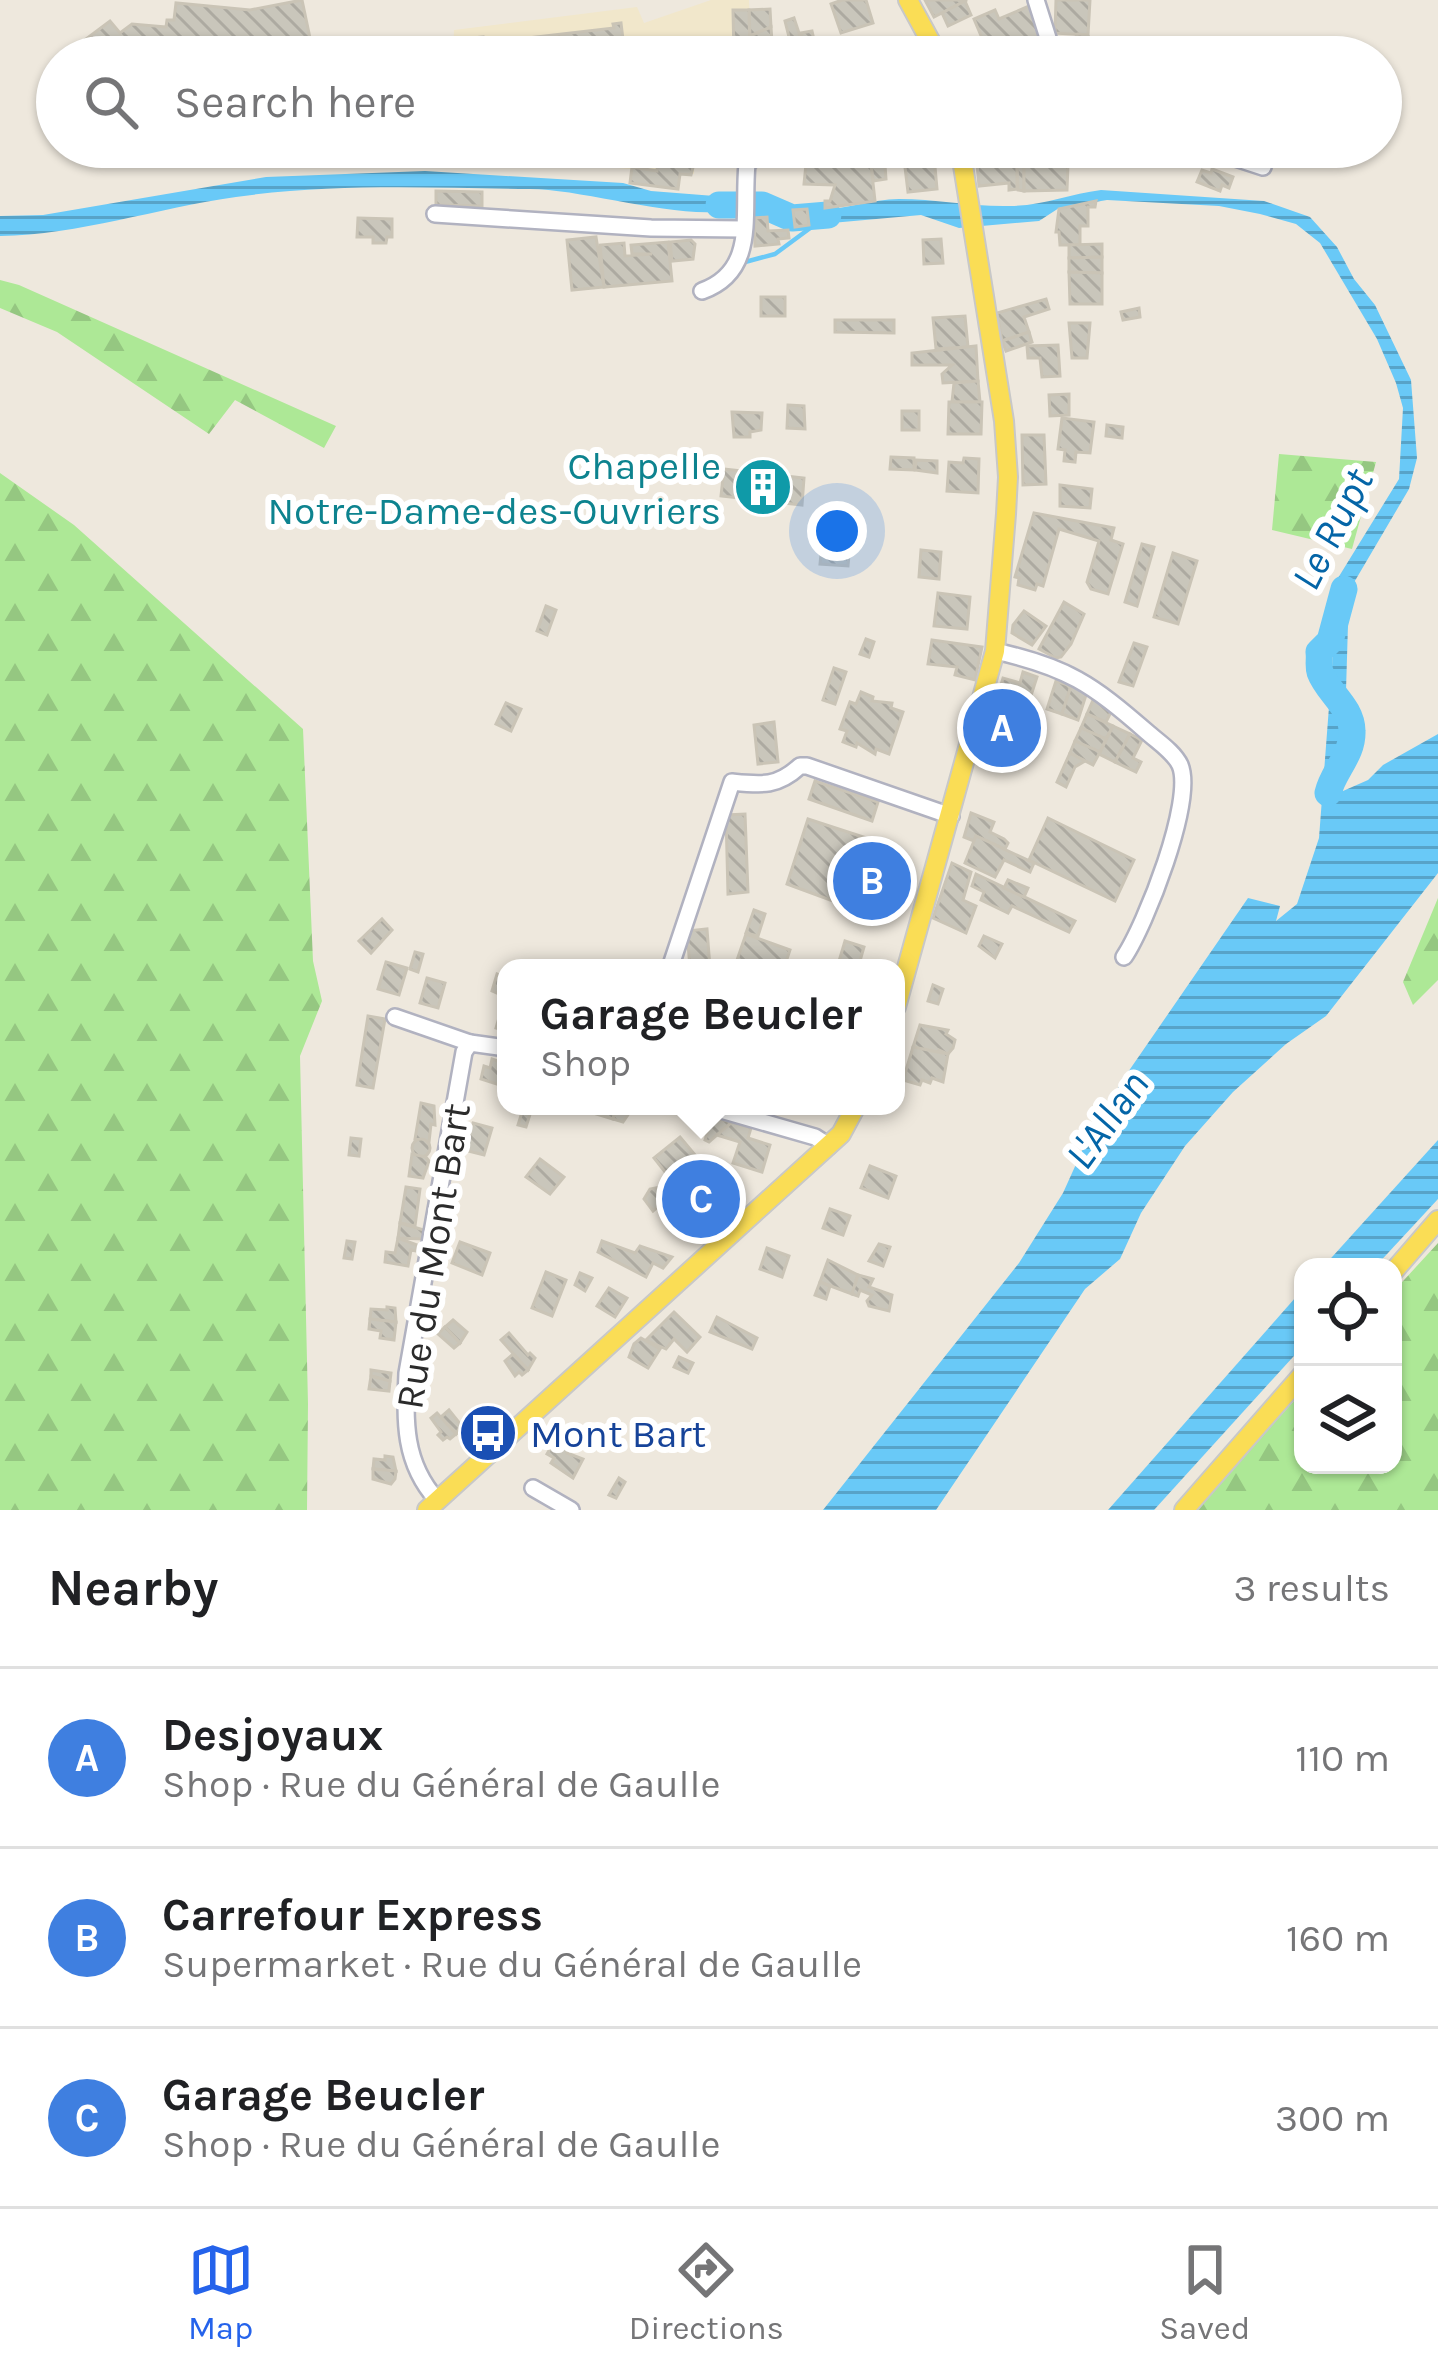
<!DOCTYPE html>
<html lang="en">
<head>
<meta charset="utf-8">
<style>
  :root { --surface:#fff; --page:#f6f6f6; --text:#202124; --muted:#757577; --line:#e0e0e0; --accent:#2563eb }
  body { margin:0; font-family:Karla,sans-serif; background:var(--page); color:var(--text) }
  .controls { position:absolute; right:36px; bottom:36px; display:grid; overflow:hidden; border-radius:24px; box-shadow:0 3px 9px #0004 }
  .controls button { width:108px; height:108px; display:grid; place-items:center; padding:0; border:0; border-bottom:3px solid var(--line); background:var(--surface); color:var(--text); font:60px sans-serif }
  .you { position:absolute; left:837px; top:531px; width:42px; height:42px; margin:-30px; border:9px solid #fff; border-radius:50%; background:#1a73e8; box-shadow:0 0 0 18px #1a73e833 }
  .badge { display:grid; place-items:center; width:78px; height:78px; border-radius:50%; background:var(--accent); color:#fff; font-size:39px; font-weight:700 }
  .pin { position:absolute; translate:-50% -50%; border:6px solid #fff; box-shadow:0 3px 12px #0006 }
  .popup { position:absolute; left:497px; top:959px; width:408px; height:156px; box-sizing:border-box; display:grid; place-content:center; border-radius:24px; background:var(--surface); filter:drop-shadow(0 3px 9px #0005); font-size:39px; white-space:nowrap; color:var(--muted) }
  .popup b { font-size:45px; color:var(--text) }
  .popup::after { content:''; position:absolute; left:50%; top:100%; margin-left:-24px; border:24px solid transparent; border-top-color:var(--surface) }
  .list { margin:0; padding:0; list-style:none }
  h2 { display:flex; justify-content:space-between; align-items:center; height:156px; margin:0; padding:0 48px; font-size:51px }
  h2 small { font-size:39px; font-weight:400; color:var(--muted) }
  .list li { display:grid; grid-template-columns:78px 1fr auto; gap:36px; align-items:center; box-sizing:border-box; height:180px; padding:0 48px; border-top:3px solid var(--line) }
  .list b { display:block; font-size:45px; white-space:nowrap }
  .list p { margin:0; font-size:39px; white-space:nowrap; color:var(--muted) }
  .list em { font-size:39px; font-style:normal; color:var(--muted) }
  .icon { flex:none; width:66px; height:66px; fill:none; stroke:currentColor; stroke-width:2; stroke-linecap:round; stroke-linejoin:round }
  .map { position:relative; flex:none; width:1438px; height:1510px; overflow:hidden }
  .search { position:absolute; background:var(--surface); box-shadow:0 3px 9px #0004; left:36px; right:36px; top:36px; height:132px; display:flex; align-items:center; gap:30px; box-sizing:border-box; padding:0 42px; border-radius:66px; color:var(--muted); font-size:45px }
  .sheet { height:696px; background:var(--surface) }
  nav { display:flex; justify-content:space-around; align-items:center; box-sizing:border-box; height:168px; border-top:3px solid var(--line); background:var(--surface); font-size:33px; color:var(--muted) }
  nav a { display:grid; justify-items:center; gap:6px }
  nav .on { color:var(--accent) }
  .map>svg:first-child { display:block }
</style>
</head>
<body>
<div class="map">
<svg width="1438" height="1510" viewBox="0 0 1438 1510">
  <defs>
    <pattern id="forest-firs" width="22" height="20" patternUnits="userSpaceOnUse" patternTransform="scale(3)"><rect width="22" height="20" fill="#ade896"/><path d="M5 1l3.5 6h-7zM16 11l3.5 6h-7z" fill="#95c781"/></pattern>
    <pattern id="water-rules" width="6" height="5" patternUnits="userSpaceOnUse" patternTransform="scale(3)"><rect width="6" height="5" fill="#69c9f7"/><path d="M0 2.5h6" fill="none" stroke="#57a3c8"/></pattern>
    <pattern id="building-back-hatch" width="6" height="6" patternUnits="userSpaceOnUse" patternTransform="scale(3)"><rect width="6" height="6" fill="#c9c6bb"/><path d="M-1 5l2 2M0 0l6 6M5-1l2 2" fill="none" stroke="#adaaa1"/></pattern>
  </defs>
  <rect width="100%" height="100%" fill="#eee8dd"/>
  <g fill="#f1e7cb">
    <path d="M711 0H749L751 57H453L454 30 637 7 644 23Z"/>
    <path d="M452 147H695L694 174 451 155Z"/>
  </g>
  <g fill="url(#forest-firs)">
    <path d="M0 280 19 285 336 426 324 448 235 400 209 434 57 332 0 308Z"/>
    <path d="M1279 454 1376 462 1352 549 1272 530Z"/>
    <path d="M0 473 74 525 303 729 313 961 322 1001 300 1056 308 1404 307 1510H0Z"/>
    <path d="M1438 898V980L1413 1005 1403 982Z"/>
    <path d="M1438 1243V1510H1195L1303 1391V1465H1393V1292Z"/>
  </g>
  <g fill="url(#water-rules)">
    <path d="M425 171 623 183 651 191 740 198 739 208C690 224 586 189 530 189 432 188 333 183 236 197 157 208 79 235 0 236V216L43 215 266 177Z"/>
    <path d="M1101 190 1264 201 1310 217 1337 247 1354 279 1375 305 1411 380 1417 458 1409 489 1349 591 1343 791 1368 780 1383 765 1438 734V873L1326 1016 1286 1044 1233 1092 1185 1146 1141 1213 1120 1259 1085 1289 936 1510H823L1019 1263 1063 1193 1091 1131 1126 1075 1248 898 1280 906 1276 921 1297 904 1319 838 1335 628 1332 598 1338 578 1399 479 1403 408 1396 383 1377 339 1320 243 1296 224 1260 214 1219 206 1107 200 1059 208 1039 221 959 228 921 215 809 225 807 209C839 213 868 199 899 199 936 199 973 207 1010 206 1042 206 1070 194 1101 190Z"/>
    <path d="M1438 1140V1199L1375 1267H1323Z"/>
    <path d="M1303 1289V1346L1154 1510H1108Z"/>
  </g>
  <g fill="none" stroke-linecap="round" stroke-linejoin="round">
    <path stroke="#69c9f7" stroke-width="4.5" d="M745 262 775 254 817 223"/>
    <g stroke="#69c9f7" stroke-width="27">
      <path d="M719 205H762L792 218 828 215"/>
      <path d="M1328 793C1333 771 1353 755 1352 731 1352 707 1327 692 1320 672 1318 666 1320 659 1319 652L1330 641 1344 589"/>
    </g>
  </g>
  <g fill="url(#building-back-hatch)" stroke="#cac4b6" stroke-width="3">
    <path d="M302 0 314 57H276L262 45 238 46 239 57H231L230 45 208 44 209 39 201 38 196 57H62L110 21 120 33 132 24 166 27 167 20H174L176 3 250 10Z"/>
    <path d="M842 0H866L873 23 841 33 831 4Z"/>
    <path d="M925 0H967L934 17Z"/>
    <path d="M1056 0H1090L1088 35 1055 33Z"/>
    <path d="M965 1 971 15 948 26 942 13Z"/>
    <path d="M1029 6 1047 54 1037 56 1035 46 1017 50 1015 54 1006 50 990 57 974 19 995 10 999 19Z"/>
    <path d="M770 9 771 27 750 36 749 10Z"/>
    <path d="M733 10H749L750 57H734Z"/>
    <path d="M794 18 807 57H794L785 21Z"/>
    <path d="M621 23 624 48 544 57H464L462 39 483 37V43L614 28 613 24Z"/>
    <path d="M771 27 773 57H750V36Z"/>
    <path d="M812 31 815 44 804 47 801 33Z"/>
    <path d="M1078 34 1087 35 1093 41 1092 57H1072L1073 40Z"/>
    <path d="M922 46 924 57H895L905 55 904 50Z"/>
    <path d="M1035 46 1037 56 1047 57H1019L1017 50Z"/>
    <path d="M690 48V57H670V49Z"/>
    <path d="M881 147H902L904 163 885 165 886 179 873 181 870 156 882 155Z"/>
    <path d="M972 147H1011V149L973 154Z"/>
    <path d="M1011 149 1013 161 1017 162V189L1009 190V183L979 186 976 153Z"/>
    <path d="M659 155 695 160 691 175 680 174 678 189 630 183 632 167 657 171Z"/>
    <path d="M870 156 875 201 825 208V201H830L835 185 804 184 806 164Z"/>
    <path d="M934 156 937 189 908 192 904 159Z"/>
    <path d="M1017 162 1024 163V191L1018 190Z"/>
    <path d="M1024 163 1068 165 1067 190 1024 191Z"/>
    <path d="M1212 169 1233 177 1229 188 1222 185 1220 191 1197 182 1202 170 1211 173Z"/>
    <path d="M436 191 482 192V206L436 205Z"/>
    <path d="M1096 201 1095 207H1088V226H1080V245H1060L1059 232H1056L1059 209Z"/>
    <path d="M807 209 809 225 795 227 793 210Z"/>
    <path d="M767 217 768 231 788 230 789 238 778 239 779 244 755 246 754 218Z"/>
    <path d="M358 218 392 219V237H387L386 243H373V237H357Z"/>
    <path d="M596 237 604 287 572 290 567 240Z"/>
    <path d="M941 239 943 263 924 264 923 240Z"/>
    <path d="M691 240 695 244 693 259 672 261 670 242Z"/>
    <path d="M668 242 672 281 604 287 600 245 624 243 625 256 652 254H632L631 245Z"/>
    <path d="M1102 244V257L1069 258V245Z"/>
    <path d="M1102 257V273L1069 272V258Z"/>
    <path d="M1069 272 1102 273V304H1070Z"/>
    <rect x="761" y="297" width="24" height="19"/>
    <path d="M1046 299 1049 309 1024 317 1029 332 1002 341 997 313Z"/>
    <path d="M1139 308 1140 317 1123 320 1121 312Z"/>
    <path d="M965 316 968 347 936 349 933 318Z"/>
    <path d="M835 320H894V333L835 332Z"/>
    <path d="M1069 323H1090L1087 358H1072Z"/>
    <path d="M1029 332 1032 342 1006 351 1002 341Z"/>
    <path d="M1058 345 1060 376 1042 377 1040 358H1028L1027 346Z"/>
    <path d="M976 346 978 381 943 383 942 374 952 365H912V353Z"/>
    <path d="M978 381 980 402H952L954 383Z"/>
    <path d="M1069 394V415L1050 416 1049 395Z"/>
    <path d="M949 402H982L981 434H948Z"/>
    <path d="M788 405 804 406 805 429 787 428Z"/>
    <rect x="902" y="411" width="17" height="19"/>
    <path d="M732 412 762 413 761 430 750 432V437H734Z"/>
    <path d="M1062 418 1094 422 1090 453 1076 452 1075 462 1064 461 1065 450 1058 449Z"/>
    <path d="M1107 425 1123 427 1122 438 1106 436Z"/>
    <path d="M1022 435H1044L1046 484 1023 485Z"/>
    <path d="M891 457 914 458V470L890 469Z"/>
    <path d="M964 458 979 459 978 493 947 491 949 462 963 463Z"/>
    <path d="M916 460 937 461V473L915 470Z"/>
    <path d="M724 469 804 478 802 505 721 496Z"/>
    <path d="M1060 485 1092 489 1090 508 1060 506Z"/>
    <path d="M1034 513 1114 528 1111 540 1123 544 1108 594 1091 589 1087 582 1099 541 1059 529 1043 586 1037 584 1035 590 1018 585 1019 578 1015 577Z"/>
    <path d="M822 544H850L848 566 820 564Z"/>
    <path d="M1142 544 1154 547 1137 606 1125 602Z"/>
    <path d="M921 550 941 552 939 579 919 577Z"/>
    <path d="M1173 553 1197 561 1178 624 1154 617Z"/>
    <path d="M938 593 970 597 967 629 934 626Z"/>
    <path d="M1064 602 1084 614 1071 644 1061 657 1056 658 1039 649Z"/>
    <path d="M546 606 556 610 547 635 537 631Z"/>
    <path d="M1024 611 1046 626 1032 645 1012 633 1013 625Z"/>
    <path d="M866 639 874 642 869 657 860 654Z"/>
    <path d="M932 640 982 647 975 680 955 675 957 667 928 664Z"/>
    <path d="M1134 643 1147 647 1133 686 1119 682Z"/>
    <path d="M834 668 846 672 835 704 823 700Z"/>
    <path d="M1023 672 1037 677 1018 736 989 725 1003 678 1020 683Z"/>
    <path d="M1056 681 1071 686 1062 714 1047 709Z"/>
    <path d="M1071 686 1087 692 1078 720 1062 714Z"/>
    <path d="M861 692 873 697 872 701 892 703 891 708 903 712 889 754 876 749 875 754 857 743 856 747 843 742 847 731 840 729 850 702 856 704Z"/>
    <path d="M1094 698 1111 712 1106 722 1087 714Z"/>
    <path d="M506 703 521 709 511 731 496 724Z"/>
    <path d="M1087 714 1113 726 1106 739 1081 728Z"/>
    <path d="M774 722 778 762 758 764 754 725Z"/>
    <path d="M1021 725 1032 729 1023 753 1014 749Z"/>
    <path d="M1113 726 1130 734 1115 762 1099 754Z"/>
    <path d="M1081 728 1106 739 1100 752 1075 741Z"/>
    <path d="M1130 734 1142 740 1133 758 1141 762 1136 772 1115 762Z"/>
    <path d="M1075 741 1100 752 1093 765 1070 753Z"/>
    <path d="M1070 753 1085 761 1075 767 1066 787 1057 782Z"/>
    <path d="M815 781 878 802 872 821 809 799Z"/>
    <path d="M971 813 994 822 990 832 1004 839 1008 843 1005 849 976 836 974 841 964 837Z"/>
    <path d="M745 814 748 892 728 894 726 815Z"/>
    <path d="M1048 818 1134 860 1115 901 1029 860Z"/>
    <path d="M808 819 894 847 871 915 787 884Z"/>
    <path d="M976 836 1034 863 1030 872 1004 860 995 877 965 863Z"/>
    <path d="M952 863 971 872 963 900 976 906 966 933 933 918Z"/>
    <path d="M976 874 1075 921 1069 932 1012 906 1008 913 981 900 984 892 972 886Z"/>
    <path d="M1008 880 1028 888 1024 897 1004 888Z"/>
    <path d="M754 910 765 914 758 936 746 933Z"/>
    <path d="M382 919 392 930 371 953 359 941Z"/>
    <path d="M707 929 710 968H690L687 931Z"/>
    <path d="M746 934 790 950 784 968H751L736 963Z"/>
    <path d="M984 936 1002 944 995 958 979 946Z"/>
    <path d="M845 941 864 947 858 968H837Z"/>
    <path d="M415 952 423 954 418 972 410 969Z"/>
    <path d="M386 962 407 968 399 995 378 989Z"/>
    <path d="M497 974 504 977 499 994 492 991Z"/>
    <path d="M427 978 445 983 438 1008 420 1003Z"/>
    <path d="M933 985 943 989 938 1004 928 1001Z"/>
    <path d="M502 1007 506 1008V1031L496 1028Z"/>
    <path d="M368 1016 385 1019 373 1088 357 1085Z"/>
    <path d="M920 1025 948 1030 946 1034 955 1040 953 1048 948 1054 939 1050 937 1055 913 1047Z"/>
    <path d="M913 1047 948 1054 943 1082 932 1078 930 1083 922 1080 920 1085 903 1080Z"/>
    <path d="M492 1059 503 1063 500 1085 481 1079 484 1066 490 1068Z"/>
    <path d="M421 1103 434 1106 435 1125 431 1124 429 1142 415 1139Z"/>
    <path d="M524 1106 532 1108 526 1127 518 1125Z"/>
    <path d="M595 1106 616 1108 613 1119 593 1113Z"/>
    <path d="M612 1106H634L623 1122 613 1119 616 1108Z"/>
    <path d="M712 1117 732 1122 709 1142 705 1140Z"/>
    <path d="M732 1122 751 1128 748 1138 770 1145 762 1172 733 1163 740 1142 717 1135Z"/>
    <path d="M473 1123 492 1128 484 1155 464 1150Z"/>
    <path d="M680 1137 701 1162 695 1167 720 1197 681 1229 661 1204 653 1211 644 1199 650 1189 661 1187 665 1192 673 1182 654 1158Z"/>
    <path d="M351 1138 361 1139 359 1156 349 1155Z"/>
    <circle cx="421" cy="1148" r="9"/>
    <path d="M412 1154 426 1157 429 1161 423 1178 409 1176Z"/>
    <path d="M540 1159 564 1177 550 1194 526 1177Z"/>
    <path d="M870 1166 896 1176 888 1198 861 1188Z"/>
    <path d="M406 1187 420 1189 415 1226 400 1223Z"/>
    <path d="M830 1209 850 1216 843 1235 823 1228Z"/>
    <path d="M703 1211 718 1230 706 1240 691 1221Z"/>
    <path d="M400 1223 424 1230 422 1239 398 1238Z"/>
    <path d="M398 1238 417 1245 416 1251 411 1250 408 1266 385 1262 386 1252 395 1253Z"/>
    <path d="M347 1241 355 1242 352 1259 344 1258Z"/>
    <path d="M602 1241 635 1253 640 1246 672 1257 663 1268 653 1263 646 1277 598 1252Z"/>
    <path d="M460 1242 490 1253 482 1275 452 1263Z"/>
    <path d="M879 1244 890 1247 883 1266 869 1261Z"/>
    <path d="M767 1248 789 1256 782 1277 760 1269Z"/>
    <path d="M828 1260 858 1275 852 1294 820 1282Z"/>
    <path d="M546 1272 566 1280 552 1316 532 1308Z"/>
    <path d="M580 1273 592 1278 585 1291 575 1285Z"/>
    <path d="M858 1275 873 1279 869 1287 892 1295 889 1311 869 1306 867 1301 872 1295 860 1290 858 1296 852 1294Z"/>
    <path d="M820 1282 830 1286 826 1299 815 1295Z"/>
    <path d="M609 1288 627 1298 615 1317 597 1306Z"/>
    <path d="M387 1307 395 1308 396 1322 370 1319 371 1309 387 1310Z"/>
    <path d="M674 1312 700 1337 687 1352 674 1339 666 1349 646 1340Z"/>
    <path d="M717 1317 757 1338 752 1349 710 1332Z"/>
    <path d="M370 1319 396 1322 394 1340 380 1338 381 1331 369 1329Z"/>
    <path d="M453 1320 467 1332 460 1343 445 1327Z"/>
    <path d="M445 1327 460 1343 454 1348 438 1334Z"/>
    <path d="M509 1333 528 1355 530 1353 535 1358 528 1370 501 1340Z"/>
    <path d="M641 1338 660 1349 648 1368 629 1357 634 1344Z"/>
    <path d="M513 1354 528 1370 522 1375 519 1372 515 1376 505 1361Z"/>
    <path d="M679 1357 693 1363 688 1373 674 1367Z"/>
    <path d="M371 1370 391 1373 390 1381 371 1376Z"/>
    <path d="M371 1376 390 1381 389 1391 369 1389Z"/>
    <path d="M449 1410 461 1425 456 1434 441 1417Z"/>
    <path d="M437 1413 456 1434 450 1439 447 1437 443 1440 438 1435 441 1432 431 1418Z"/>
    <path d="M554 1442 568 1450 567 1453 583 1459 573 1478 551 1463 554 1458 547 1454Z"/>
    <path d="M385 1456 393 1457 396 1471 373 1469 374 1459 385 1460Z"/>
    <path d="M373 1469 396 1471 395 1479 391 1484 373 1479Z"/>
    <path d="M619 1478 625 1482 616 1498 609 1495Z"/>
  </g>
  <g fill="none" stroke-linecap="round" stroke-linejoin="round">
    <g stroke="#b1b2c0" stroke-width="20">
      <g id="minor">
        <path d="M1036 0 1054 57"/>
        <path d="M1202 147 1263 167"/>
        <path d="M435 214 651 228 743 229"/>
        <path d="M702 291C758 271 742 214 747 164L766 147"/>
        <path d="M995 651C1067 667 1092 684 1147 732 1157 741 1174 752 1180 765 1195 800 1145 926 1124 957"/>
        <path d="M670 968 732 782C762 785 777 787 800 766H807L951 816"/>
        <path d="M395 1017 470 1043"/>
        <path d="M707 1106 815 1137 829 1146"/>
        <path d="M533 1488 571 1510"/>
        <path d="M437 1500C403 1462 405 1421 407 1373L464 1052 470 1043 506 1048"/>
      </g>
    </g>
    <g stroke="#c8c8c8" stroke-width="22">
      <g id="major">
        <path d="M908 0 939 57"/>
        <path d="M896 1007 995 651 1006 514 1008 477 1004 421 960 147"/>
        <path d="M1393 1272 1438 1220"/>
        <path d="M427 1510 841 1134 856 1106"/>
        <path d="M1184 1510 1303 1374"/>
      </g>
    </g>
    <use href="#minor" stroke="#fff" stroke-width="15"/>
    <use href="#major" stroke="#fadd55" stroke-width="18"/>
  </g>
  <defs>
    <g id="building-disc" transform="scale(3)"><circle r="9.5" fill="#0f9aa8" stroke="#fff"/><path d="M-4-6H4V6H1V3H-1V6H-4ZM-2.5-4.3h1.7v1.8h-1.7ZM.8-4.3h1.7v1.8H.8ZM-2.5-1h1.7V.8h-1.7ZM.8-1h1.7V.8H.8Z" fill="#fff"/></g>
    <g id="bus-disc" transform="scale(3)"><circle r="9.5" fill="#1a4fb4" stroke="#fff"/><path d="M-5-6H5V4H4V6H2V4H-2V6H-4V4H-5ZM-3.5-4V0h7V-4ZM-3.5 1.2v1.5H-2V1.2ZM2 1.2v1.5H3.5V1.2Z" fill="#fff"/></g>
  </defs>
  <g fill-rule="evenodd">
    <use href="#building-disc" x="763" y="487"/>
    <use href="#bus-disc" x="488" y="1433"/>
  </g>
  <g text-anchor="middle" stroke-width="12" stroke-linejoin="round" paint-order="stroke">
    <g font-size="39" fill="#0d838f" stroke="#fff" text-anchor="end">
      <text x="721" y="479">Chapelle<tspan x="721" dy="45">Notre-Dame-des-Ouvriers</tspan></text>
    </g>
    <g font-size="39" fill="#2b2b2b" stroke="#fff">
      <text transform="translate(432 1256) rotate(-81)" y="14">Rue du Mont Bart</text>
    </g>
    <g font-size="39" fill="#164399" stroke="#fff" text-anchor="start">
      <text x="530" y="1447">Mont Bart</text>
    </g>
    <g font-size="42" font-style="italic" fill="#0465a7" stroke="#fff">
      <text transform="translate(1331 529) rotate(-63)" y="15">Le Rupt</text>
      <text transform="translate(1106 1119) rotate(-54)" y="15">L'Allan</text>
    </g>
  </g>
</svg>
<div class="controls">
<button><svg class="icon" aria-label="locate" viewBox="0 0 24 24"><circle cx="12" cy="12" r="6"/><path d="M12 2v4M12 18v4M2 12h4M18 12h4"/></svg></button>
<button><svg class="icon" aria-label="layers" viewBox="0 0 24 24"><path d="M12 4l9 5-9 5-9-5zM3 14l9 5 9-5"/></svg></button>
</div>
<div class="you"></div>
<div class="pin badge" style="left:1002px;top:728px;background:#3f7fe0">A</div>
<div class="pin badge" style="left:872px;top:881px;background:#3f7fe0">B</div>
<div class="pin badge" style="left:701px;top:1199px;background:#3f7fe0">C</div>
<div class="popup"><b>Garage Beucler</b>Shop</div>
<div class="search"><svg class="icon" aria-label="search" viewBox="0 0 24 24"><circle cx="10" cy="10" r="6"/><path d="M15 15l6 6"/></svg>Search here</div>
</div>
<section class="sheet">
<h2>Nearby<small>3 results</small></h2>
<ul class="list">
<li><span class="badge" style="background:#3f7fe0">A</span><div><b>Desjoyaux</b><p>Shop · Rue du Général de Gaulle</p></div><em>110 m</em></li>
<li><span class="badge" style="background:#3f7fe0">B</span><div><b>Carrefour Express</b><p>Supermarket · Rue du Général de Gaulle</p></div><em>160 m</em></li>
<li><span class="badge" style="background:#3f7fe0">C</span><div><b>Garage Beucler</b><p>Shop · Rue du Général de Gaulle</p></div><em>300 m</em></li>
</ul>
</section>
<nav>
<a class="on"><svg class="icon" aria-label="map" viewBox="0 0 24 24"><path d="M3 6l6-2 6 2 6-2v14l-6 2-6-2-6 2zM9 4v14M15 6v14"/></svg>Map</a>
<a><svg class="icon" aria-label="directions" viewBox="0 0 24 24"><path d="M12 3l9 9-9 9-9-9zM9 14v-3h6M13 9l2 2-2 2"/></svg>Directions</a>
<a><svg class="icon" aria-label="saved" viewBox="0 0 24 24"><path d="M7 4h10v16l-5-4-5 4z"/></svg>Saved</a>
</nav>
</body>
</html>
